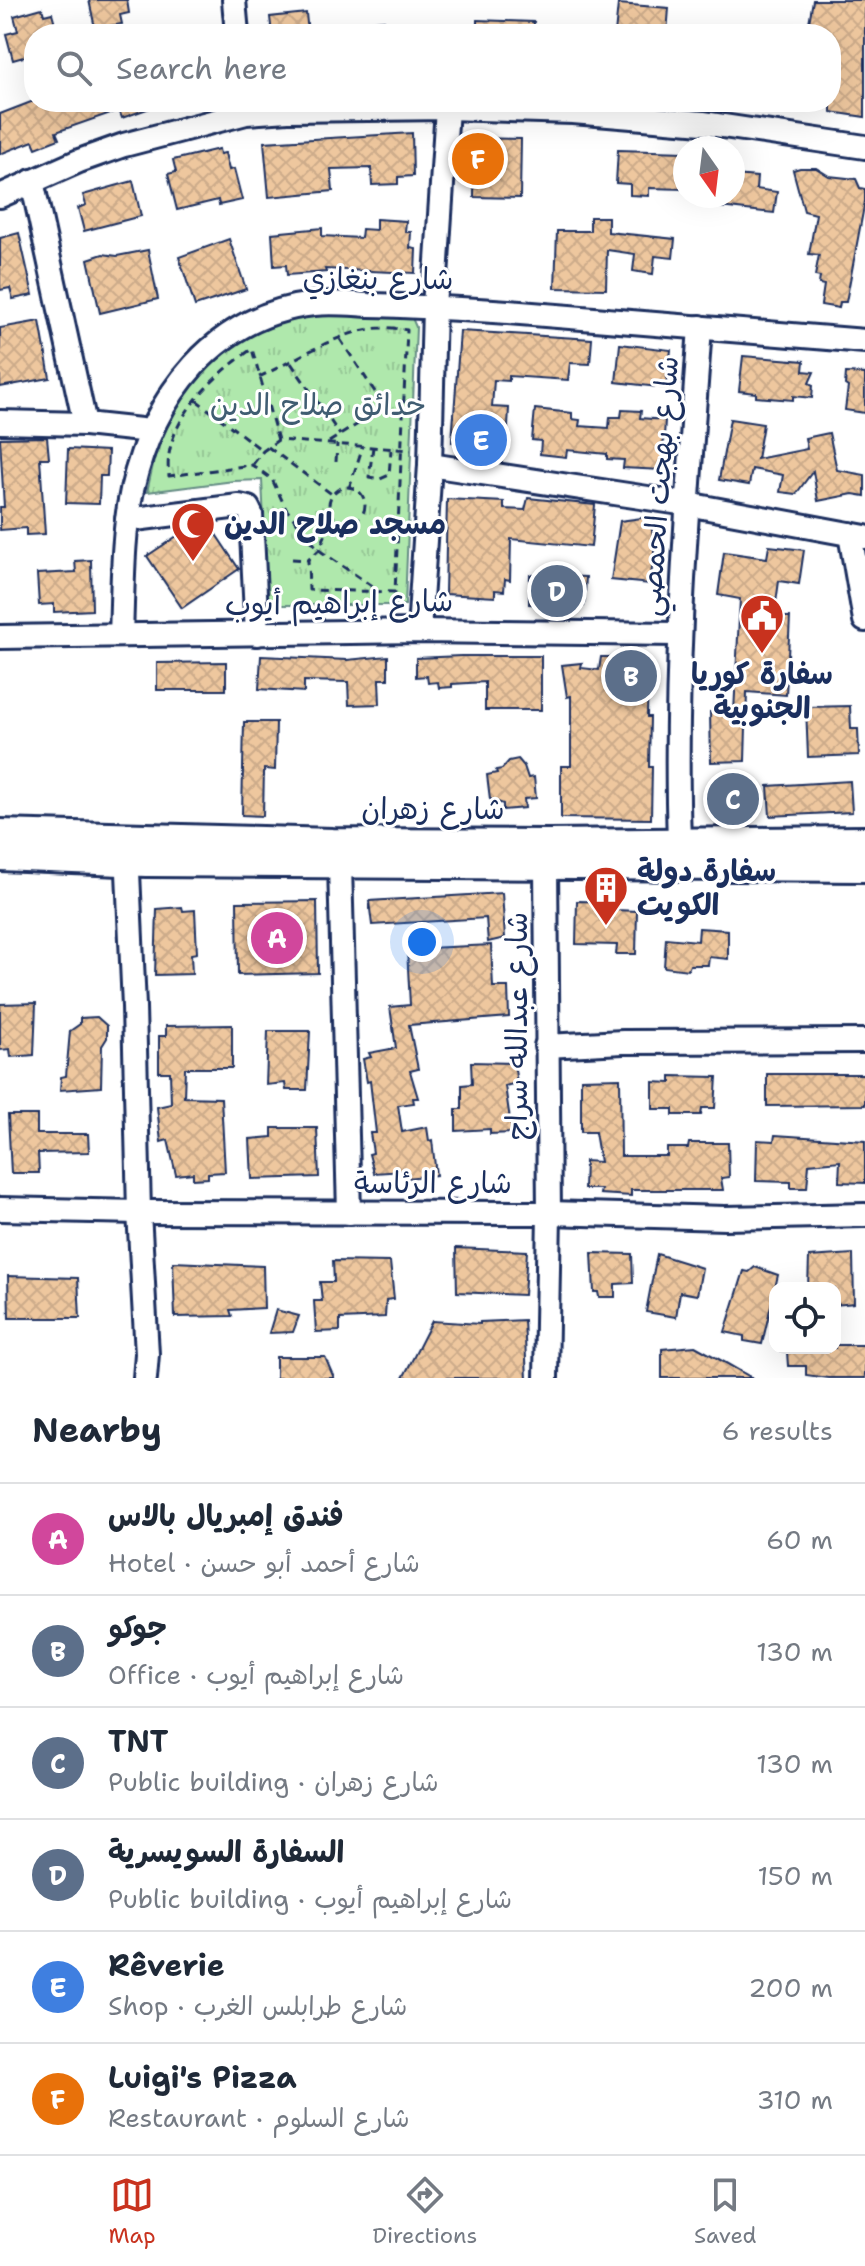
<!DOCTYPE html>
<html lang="en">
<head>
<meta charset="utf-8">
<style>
  :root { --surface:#fff; --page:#f6f6f7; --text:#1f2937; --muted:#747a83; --line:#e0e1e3; --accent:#c8321e }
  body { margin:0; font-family:"Shantell Sans","Playpen Sans Arabic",sans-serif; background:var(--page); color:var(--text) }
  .controls { position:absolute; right:24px; bottom:24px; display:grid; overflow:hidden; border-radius:16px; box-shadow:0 8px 32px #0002 }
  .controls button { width:72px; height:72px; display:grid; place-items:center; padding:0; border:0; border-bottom:2px solid var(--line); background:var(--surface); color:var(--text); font:40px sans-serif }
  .compass { position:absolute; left:673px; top:136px; width:72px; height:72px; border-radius:50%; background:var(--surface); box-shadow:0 8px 32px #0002; rotate:166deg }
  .you { position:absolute; left:422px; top:942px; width:28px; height:28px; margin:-20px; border:6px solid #fff; border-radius:50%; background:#1a73e8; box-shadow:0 0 0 12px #1a73e833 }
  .badge { display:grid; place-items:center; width:52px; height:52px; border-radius:50%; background:var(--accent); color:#fff; font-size:26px; font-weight:700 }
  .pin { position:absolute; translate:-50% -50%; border:4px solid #fff; box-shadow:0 2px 8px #0006 }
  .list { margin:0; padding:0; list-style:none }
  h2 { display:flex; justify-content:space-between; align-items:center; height:104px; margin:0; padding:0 32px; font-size:34px }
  h2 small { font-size:26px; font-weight:400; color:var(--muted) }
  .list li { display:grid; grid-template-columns:52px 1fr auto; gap:24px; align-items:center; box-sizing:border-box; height:112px; padding:0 32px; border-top:2px solid var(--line) }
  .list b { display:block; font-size:30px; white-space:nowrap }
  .list p { margin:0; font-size:26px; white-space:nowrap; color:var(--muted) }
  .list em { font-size:26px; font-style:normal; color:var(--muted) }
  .icon { flex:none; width:44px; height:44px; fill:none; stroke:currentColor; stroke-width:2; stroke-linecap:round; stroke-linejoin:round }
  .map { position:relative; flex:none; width:865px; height:1378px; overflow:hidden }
  .search { position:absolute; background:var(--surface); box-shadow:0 8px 32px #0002; left:24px; right:24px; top:24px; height:88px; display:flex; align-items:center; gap:20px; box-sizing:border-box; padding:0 28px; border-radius:32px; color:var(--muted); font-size:30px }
  .sheet { height:776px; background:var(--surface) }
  nav { display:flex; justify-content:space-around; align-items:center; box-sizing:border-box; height:112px; border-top:2px solid var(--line); background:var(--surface); font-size:22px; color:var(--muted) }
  nav a { display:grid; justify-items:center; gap:4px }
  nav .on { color:var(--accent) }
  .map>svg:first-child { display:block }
</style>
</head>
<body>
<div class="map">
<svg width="865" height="1378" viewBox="0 0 865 1378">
  <defs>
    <pattern id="park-tufts" width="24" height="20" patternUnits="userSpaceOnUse" patternTransform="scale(2)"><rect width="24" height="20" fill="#afe8ac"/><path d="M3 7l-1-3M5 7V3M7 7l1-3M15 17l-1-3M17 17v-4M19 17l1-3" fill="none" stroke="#96c796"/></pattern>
    <pattern id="building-cross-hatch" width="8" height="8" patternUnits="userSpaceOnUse" patternTransform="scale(2)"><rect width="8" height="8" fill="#eec79e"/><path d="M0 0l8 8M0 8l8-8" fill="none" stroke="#ccab8a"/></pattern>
  </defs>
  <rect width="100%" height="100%" fill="#fff"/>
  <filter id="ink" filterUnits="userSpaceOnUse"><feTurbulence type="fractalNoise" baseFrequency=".0125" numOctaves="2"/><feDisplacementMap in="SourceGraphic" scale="16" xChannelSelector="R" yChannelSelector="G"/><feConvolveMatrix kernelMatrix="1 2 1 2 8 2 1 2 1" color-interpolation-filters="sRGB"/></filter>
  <g filter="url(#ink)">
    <path fill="url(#park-tufts)" stroke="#658c85" stroke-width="2" d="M312 309 405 314 412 318 416 327 405 605H268L262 480 234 481 147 492 158 442 179 397 228 343Z"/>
    <g fill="url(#building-cross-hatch)" stroke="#1b2f5e" stroke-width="2">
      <path d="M89 0H127L129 13 120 15 122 24 95 28Z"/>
      <path d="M813 0H865V117L831 112V34H807Z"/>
      <path d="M618 4 669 8 667 34H615Z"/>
      <path d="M42 8 44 15 52 13 58 34H34V54L13 60 6 34 18 31 14 16Z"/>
      <path d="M306 13 308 34H272L270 17Z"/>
      <path d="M384 20 385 34H344V24Z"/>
      <path d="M477 20 534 22 533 34H477Z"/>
      <path d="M31 102H161V104L122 118 119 110 56 132 59 139 36 148 33 141 0 154V114Z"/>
      <path d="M412 133 413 176 398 177V184L372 185 371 168 331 169 333 191 269 197 264 142Z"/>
      <path d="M475 138 521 139 520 198 474 197Z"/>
      <path d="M219 149 220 154 225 153 229 170 234 169 242 200 219 205 218 200 177 210 168 174 176 172 173 160Z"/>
      <path d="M618 150 685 152 684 189 649 188V196L630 195V184L616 183Z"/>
      <path d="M800 168H816L829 176 856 179 860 188 865 189V201L846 302H840L839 308 821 305 824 285 819 284 820 277 815 276 819 255 809 254 816 214 804 211 793 170Z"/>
      <path d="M734 175 757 177 756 189 777 192 774 213 702 205V196H733Z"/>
      <path d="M133 181 141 216 84 231 78 208 86 205 83 195Z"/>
      <path d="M590 217H608V232L675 239 673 258 655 256 653 274 639 272 633 271 635 254 607 250 606 289 555 288 557 231H590Z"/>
      <path d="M376 219 406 221 405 232H411L410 248 416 249 415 273 325 269 326 272 287 275 286 265 274 266 272 233 322 228V236L361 238 362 229 376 230Z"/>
      <path d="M19 233 33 295 13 299 10 288 0 290V238Z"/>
      <path d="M229 239 246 289 195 306 179 257Z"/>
      <path d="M148 250 158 299 100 313 88 259 103 254 117 256Z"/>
      <path d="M40 321 50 378 0 387V328Z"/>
      <path d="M460 331 592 339 590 364 570 363 568 380 509 376V381L494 380 492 407 509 408 507 445 452 442Z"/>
      <path d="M620 344 671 350 666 388 616 382Z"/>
      <path d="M743 356 804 361 803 371 814 372 809 383 813 385 812 398 793 396V400L756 397V393L739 391Z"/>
      <path d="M846 373 865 374V413L845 410 848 387 845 385Z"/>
      <path d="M535 409 572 413V419L580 420 579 426 609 428 610 417H621L622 410 641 411 640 418 665 420 662 470 623 468 624 460 607 459V454L567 450 566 457 540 454 541 441 532 440Z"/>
      <path d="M730 419 763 424 757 459 807 449 805 438 829 433 837 470 865 475V496L853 494 818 501 813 471 796 494 780 492 783 475 752 469 749 485 719 480Z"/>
      <path d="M47 437 49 458H40L45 534 26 535V528L0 530V507H4L0 438Z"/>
      <path d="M68 449 108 451 107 476H100L99 504 66 503Z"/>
      <path d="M528 498 595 505 591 547 511 539 510 580 505 579 504 591 495 590V597L445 594 447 499 504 502V509L525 510Z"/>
      <path d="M649 517 655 544 650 584 611 580 620 521Z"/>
      <path d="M209 524 239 569 182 608 147 556 192 526Z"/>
      <path d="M769 546 804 550 799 584 779 581 774 617H790L786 695 747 692 745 761 711 762 710 712H734L740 599 718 595 724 552 767 558Z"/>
      <path d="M91 560 92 610 54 612V604L39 605 37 574 76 572 75 561Z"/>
      <path d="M530 575 586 577 584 606 529 604Z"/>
      <path d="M261 656 347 660 388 656V679H379L380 704 349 705 348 682 304 681V692L259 689Z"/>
      <path d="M461 656H541V710H485V682L452 684V687L439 688 438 682 428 683 427 676 416 677V658Z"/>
      <path d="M601 657H630L633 666 648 667 647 717H650L649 767H652L651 819 561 818V766H571V696L567 697 562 665 582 663 581 668 599 670Z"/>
      <path d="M226 662V690H157V663Z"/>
      <path d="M850 706 851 729H858L859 755 808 757 806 707Z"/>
      <path d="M244 722H276L275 770 264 769 263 816 242 815Z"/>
      <path d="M518 759 524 766 528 778 534 777 536 798 524 799 525 808 503 810V804L490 799 487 775 497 773 496 770 502 769 509 761Z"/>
      <path d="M850 781 852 812 770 816 768 786Z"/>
      <path d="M718 791H745V811L718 810Z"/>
      <path d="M502 893 505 938 488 942 486 918 372 925 369 901Z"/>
      <path d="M317 901 318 973 238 975 237 902Z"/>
      <path d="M577 901 616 902V910L637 911 636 954H616L617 945 576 944Z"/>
      <path d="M182 907 183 911 195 910 197 953 191 954 192 974 155 975 157 909Z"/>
      <path d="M699 928 728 930V959L709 957 708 965H690L688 970 664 967 666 938 698 941Z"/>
      <path d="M491 945 493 987H508L509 1017 409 1025 418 1069 410 1071 418 1098H413L414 1103 398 1105 402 1132 427 1127 429 1141 432 1140 436 1175 406 1178 404 1171 374 1173 369 1154 373 1153 370 1133H376L370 1081 367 1082 363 1059 371 1057 369 1053 396 1048 390 1007 410 1005 407 949Z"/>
      <path d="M36 1003 34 1055 11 1057 10 1049 0 1050V1004Z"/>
      <path d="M97 1017 107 1026V1038L102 1046 101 1087 60 1090 61 1077 66 1076 70 1031 80 1024V1018Z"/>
      <path d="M232 1025V1068H185L184 1097 221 1098 225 1172 208 1173V1178L193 1179V1173L176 1175 168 1140 161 1142 157 1107 171 1104 170 1072H159V1036H166V1026Z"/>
      <path d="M268 1031H310L307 1090H286L285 1083 266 1085Z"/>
      <path d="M471 1062 514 1063 517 1083 505 1086 512 1133 490 1134V1129L456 1131V1109H462V1085L472 1084Z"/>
      <path d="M767 1074H865V1105L767 1106Z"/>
      <path d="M671 1076 717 1077 715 1108H702L701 1115H673V1109H653V1082L671 1083Z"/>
      <path d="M620 1078 621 1156H667V1148H688L689 1143H728L729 1177 721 1178 723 1190H631V1196L600 1194 601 1189H584L585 1161 600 1162 595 1132H581V1079Z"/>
      <path d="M8 1115H37V1134H88L89 1152 38 1153 39 1173H11Z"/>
      <path d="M272 1128H317L319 1177 252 1179 250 1139 272 1137Z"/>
      <path d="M775 1135 865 1141V1183L839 1182 840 1161 809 1164 807 1188H791V1182L756 1181 757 1140 774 1141Z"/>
      <path d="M456 1248 527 1251 524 1295 457 1292Z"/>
      <path d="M592 1253 632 1254 633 1283 615 1284V1297H599L598 1292H594Z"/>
      <path d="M657 1254 702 1268 697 1295 680 1292 676 1317 646 1312Z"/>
      <path d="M853 1254 854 1303 835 1305V1288H808L809 1257Z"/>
      <path d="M333 1261 390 1262 394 1299 386 1300 385 1317 340 1319V1331L316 1332 314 1301H322L320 1282H334Z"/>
      <path d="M173 1262 263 1266 264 1308 230 1310 232 1316 175 1317Z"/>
      <path d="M755 1267 778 1275 762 1344 744 1341V1336L725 1332 744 1271 749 1272Z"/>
      <path d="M8 1276 78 1278 80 1318H9Z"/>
      <path d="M276 1310 299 1316 293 1332 269 1333Z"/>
      <path d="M524 1320 527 1378H403L432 1321 480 1324V1322Z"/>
      <path d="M835 1345H865V1378H828L806 1375V1366H788L787 1352H792V1348H835Z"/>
      <path d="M695 1346 724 1362 752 1378H662V1349Z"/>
      <path d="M276 1357H325L334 1378H276Z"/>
    </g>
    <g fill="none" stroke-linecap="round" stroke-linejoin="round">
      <g stroke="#1b2f5e" stroke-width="28">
        <g id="minor">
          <path d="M234 0 237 34"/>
          <path d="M32 181 85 424"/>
          <path d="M0 196 79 161 124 145 246 113 288 110 447 108 573 112 703 123 865 147"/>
          <path d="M0 422 85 424 150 431"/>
          <path d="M430 465 687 504 865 537"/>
          <path d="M127 520 239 506 248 508 251 514 257 634"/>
          <path d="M850 534 865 620"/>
          <path d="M419 631 430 465 434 307 447 108"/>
          <path d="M121 635C123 587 122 537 132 490 153 396 214 315 314 304 332 302 351 304 369 305 415 306 462 309 508 312 627 321 746 331 865 341"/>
          <path d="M0 637 419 631 678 634"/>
          <path d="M679 841C673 669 688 498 700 327"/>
          <path d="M340 865 349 1213"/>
          <path d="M128 872 134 1007 139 1212 147 1354 145 1378"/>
          <path d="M546 1046 623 1042 865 1041"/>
          <path d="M0 1209 139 1212 549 1213 725 1218 865 1215"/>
          <path d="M546 1378 549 1213 546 866"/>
        </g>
      </g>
      <g stroke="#1b2f5e" stroke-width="34">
        <g id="major">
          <path d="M0 834 333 843 549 844 865 841"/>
          <path d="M0 856 146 862 865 867"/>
        </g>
      </g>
      <g stroke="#1b2f5e" stroke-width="3" stroke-dasharray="8 6" stroke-linecap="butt">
        <path d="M291 363 340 435"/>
        <path d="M259 377C294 361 344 328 382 328 390 327 399 329 407 330L395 592 309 590 308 560 319 550 333 517"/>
        <path d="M196 400 263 451"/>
        <path d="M278 440 252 349C213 376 161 424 169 476L252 465 272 479 286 509 319 550 376 589"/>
        <path d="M329 442 385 407 340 339"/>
        <path d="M268 447 333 495"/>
        <path d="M373 447 369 477 380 479 389 475 391 450"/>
        <path d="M336 462 337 444"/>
        <path d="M253 464 263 451 278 440 411 450"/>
        <circle cx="347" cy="505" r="18"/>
        <path d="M349 488 363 446"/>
        <path d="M292 559 308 560"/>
      </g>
      <use href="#minor" stroke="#fff" stroke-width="22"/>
      <use href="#major" stroke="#fff" stroke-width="28"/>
    </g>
  </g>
  <defs>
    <g id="mosque-pin" transform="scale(2.3)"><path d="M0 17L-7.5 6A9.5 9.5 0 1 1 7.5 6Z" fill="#c8321e" stroke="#fff"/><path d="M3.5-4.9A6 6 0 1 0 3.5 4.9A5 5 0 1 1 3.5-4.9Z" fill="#fff"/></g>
    <g id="civic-pin" transform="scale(2.3)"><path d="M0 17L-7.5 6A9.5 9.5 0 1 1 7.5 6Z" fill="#c8321e" stroke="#fff"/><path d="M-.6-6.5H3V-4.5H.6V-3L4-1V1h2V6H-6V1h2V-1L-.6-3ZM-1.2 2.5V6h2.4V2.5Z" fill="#fff"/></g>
    <g id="building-pin" transform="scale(2.3)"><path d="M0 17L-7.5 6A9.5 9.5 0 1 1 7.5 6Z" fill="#c8321e" stroke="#fff"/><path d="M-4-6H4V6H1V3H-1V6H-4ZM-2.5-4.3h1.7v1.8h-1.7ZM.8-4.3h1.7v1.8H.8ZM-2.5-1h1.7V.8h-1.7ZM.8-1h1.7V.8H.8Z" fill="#fff"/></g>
  </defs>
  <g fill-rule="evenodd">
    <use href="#mosque-pin" x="193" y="524"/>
    <use href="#civic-pin" x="762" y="616"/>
    <use href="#building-pin" x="606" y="888"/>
  </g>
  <g text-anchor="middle" stroke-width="6" stroke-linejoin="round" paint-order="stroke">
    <g font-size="30" fill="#1b2f5e" stroke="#fff">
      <text x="378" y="289">شارع بنغازي</text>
      <text transform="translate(659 486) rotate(-86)" y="10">شارع بهجت الحمصي</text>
      <text transform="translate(339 603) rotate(-1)" y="10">شارع إبراهيم أيوب</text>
      <text x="433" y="819">شارع زهران</text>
      <text transform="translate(517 1026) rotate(-90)" y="10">شارع عبدالله سراج</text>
      <text x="433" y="1193">شارع الرئاسة</text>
    </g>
    <g font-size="30" fill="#405d72" stroke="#fff">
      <text x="318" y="415">حدائق صلاح الدين</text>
    </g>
    <g font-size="30" font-weight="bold" fill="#1b2f5e" stroke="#fff" text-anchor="start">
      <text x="224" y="534">مسجد صلاح الدين</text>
      <text x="762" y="684" text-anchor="middle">سفارة كوريا<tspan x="762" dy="34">الجنوبية</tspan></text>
      <text x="637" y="881">سفارة دولة<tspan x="637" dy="34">الكويت</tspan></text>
    </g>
  </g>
</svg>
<div class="controls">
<button><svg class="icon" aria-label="locate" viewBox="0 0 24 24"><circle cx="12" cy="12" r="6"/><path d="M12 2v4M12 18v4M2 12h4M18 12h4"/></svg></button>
</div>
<svg class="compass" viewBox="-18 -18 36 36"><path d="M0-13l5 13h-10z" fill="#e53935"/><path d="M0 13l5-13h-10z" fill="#747a83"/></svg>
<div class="you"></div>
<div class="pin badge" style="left:277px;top:938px;background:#d1479c">A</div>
<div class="pin badge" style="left:631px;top:676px;background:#5c6f8a">B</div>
<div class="pin badge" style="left:733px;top:799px;background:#5c6f8a">C</div>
<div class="pin badge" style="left:557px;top:591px;background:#5c6f8a">D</div>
<div class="pin badge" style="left:481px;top:440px;background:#3f7fe0">E</div>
<div class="pin badge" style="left:478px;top:159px;background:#e8710a">F</div>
<div class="search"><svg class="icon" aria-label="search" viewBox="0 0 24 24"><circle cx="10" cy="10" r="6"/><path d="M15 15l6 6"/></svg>Search here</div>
</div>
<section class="sheet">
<h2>Nearby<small>6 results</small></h2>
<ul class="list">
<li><span class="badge" style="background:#d1479c">A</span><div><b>فندق إمبريال بالاس</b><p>Hotel · شارع أحمد أبو حسن</p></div><em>60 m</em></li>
<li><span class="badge" style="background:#5c6f8a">B</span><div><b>جوكو</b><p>Office · شارع إبراهيم أيوب</p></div><em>130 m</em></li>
<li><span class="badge" style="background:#5c6f8a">C</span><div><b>TNT</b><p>Public building · شارع زهران</p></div><em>130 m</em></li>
<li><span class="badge" style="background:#5c6f8a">D</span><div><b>السفارة السويسرية</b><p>Public building · شارع إبراهيم أيوب</p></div><em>150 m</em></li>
<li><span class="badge" style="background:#3f7fe0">E</span><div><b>Rêverie</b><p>Shop · شارع طرابلس الغرب</p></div><em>200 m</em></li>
<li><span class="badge" style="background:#e8710a">F</span><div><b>Luigi's Pizza</b><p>Restaurant · شارع السلوم</p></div><em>310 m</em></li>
</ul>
</section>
<nav>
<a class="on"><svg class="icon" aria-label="map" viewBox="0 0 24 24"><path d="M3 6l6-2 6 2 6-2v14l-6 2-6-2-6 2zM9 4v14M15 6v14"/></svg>Map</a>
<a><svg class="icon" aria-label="directions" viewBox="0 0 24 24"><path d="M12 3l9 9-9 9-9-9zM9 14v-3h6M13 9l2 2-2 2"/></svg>Directions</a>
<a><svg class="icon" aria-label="saved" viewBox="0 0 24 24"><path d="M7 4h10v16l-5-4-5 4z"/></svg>Saved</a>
</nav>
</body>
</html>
